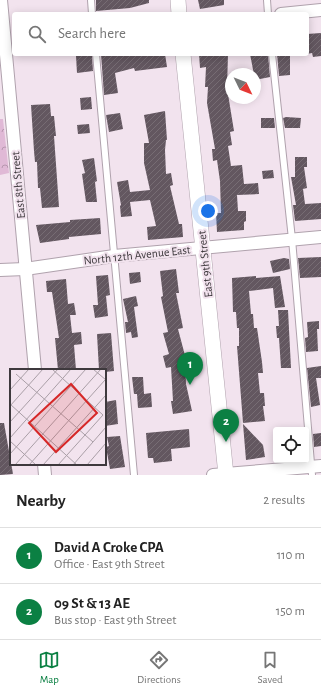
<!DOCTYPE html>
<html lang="en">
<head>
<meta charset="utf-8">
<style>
  :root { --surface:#fff; --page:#f6f6f6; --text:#222; --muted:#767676; --line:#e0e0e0; --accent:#0b8043 }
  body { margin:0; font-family:"Alegreya Sans",sans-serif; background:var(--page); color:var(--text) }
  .controls { position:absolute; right:12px; bottom:12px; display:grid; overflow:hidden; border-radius:4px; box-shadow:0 2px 10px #0003 }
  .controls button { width:36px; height:36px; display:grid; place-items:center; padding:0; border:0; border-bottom:1px solid var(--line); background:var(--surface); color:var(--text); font:20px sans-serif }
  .compass { position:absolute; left:225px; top:68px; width:36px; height:36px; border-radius:50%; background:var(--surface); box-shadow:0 2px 10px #0003; rotate:133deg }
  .you { position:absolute; left:208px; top:211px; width:14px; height:14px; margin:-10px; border:3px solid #fff; border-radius:50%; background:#1a73e8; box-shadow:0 0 0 6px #1a73e833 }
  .badge { display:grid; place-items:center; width:26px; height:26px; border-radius:50%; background:var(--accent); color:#fff; font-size:13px; font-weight:700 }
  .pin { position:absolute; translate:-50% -33px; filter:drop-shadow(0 1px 2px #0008) }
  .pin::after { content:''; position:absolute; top:21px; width:14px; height:12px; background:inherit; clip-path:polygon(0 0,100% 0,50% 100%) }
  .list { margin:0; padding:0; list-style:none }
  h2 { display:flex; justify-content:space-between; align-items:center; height:52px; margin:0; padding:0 16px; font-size:17px }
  h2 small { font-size:13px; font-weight:400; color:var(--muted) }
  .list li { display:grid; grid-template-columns:26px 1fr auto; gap:12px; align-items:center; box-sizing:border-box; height:56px; padding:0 16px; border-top:1px solid var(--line) }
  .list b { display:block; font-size:15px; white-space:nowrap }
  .list p { margin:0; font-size:13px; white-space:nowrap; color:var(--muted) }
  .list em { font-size:13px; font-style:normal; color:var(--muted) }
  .icon { flex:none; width:22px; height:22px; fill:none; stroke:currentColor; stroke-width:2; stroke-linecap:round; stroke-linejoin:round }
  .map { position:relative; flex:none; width:321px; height:475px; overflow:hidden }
  .search { position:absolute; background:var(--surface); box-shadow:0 2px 10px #0003; left:12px; right:12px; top:12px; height:44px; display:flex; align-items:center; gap:10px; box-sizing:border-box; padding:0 14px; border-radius:4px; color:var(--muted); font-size:15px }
  .sheet { height:164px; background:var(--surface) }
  nav { display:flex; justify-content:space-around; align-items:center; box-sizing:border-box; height:56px; border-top:1px solid var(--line); background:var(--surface); font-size:11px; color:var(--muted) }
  nav a { display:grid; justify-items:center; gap:2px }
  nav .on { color:var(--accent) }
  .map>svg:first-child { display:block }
</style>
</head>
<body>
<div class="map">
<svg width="321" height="475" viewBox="0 0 321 475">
  <defs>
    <pattern id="park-crowns" width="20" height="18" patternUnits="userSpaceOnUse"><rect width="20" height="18" fill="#e0b9d6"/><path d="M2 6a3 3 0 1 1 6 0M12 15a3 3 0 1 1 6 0" fill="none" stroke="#b797af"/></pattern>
    <pattern id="building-hatch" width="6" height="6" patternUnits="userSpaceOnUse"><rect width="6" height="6" fill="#635760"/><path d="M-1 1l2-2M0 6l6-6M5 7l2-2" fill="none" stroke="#776d74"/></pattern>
  </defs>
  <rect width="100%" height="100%" fill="#f2e3ee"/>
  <path fill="url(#park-crowns)" d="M0 119H3L9 173 0 175Z"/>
  <g fill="url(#building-hatch)">
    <path d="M96 0H149V3L130 8 96 11Z"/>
    <path d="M198 0H224V5L200 9Z"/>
    <path d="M321 33V56L313 57 312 53 307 54V34Z"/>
    <path d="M101 54H165L167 67 135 71 134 68 115 73 118 93 104 95Z"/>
    <path d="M199 54H228L227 88 234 131 230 132 232 145 228 146 231 166 242 165 244 184 258 183 259 194 237 195 238 211H246V221L244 222V230L217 232 216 213H221L220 181 217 160 213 161 212 149H215L207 103 208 87H205L206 67 200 68Z"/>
    <path d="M250 54H268L270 77 255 80Z"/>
    <path d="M277 54H290V75L279 76Z"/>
    <path d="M92 55 93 71 77 73 76 56Z"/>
    <path d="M91 97 92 109 81 110 80 98Z"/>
    <path d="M50 104 51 116H54L56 136H54L59 207 42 208 40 188H38L37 162H35L34 151 31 105Z"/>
    <path d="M165 111 167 140H166L165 150 166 174 171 173 173 185 170 186 179 224H182L183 237 148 240 147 227 156 226 150 200 130 202 132 216 121 217 120 206 121 205 117 182 128 180 130 192 150 190 144 163V143H149L144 115Z"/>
    <path d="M120 113 123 129 109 132 106 115Z"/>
    <path d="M286 117 301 118 300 128H285L283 118Z"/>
    <path d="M261 118H274L275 128H261Z"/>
    <path d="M89 124 90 133 78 134 77 125Z"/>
    <path d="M295 157H307V167H304L307 188 303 189 305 204 321 203V219L295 221 293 205H296L291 177H295Z"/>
    <path d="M94 158 97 181 95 182 97 202H86L82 174 85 173 82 160Z"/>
    <path d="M273 170 274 178 263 179 262 171Z"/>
    <path d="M100 218 101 234 69 237V239L40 243 36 225 70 222V220Z"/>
    <path d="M321 257V277L300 278 298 258Z"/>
    <path d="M284 258 289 259 290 269 273 273 270 261Z"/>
    <path d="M176 269 179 293H176L183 328 178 329 187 363H185L186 384 192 411 173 414 171 401H173L171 367 166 368 163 356 169 354 163 333 168 332 161 297 163 296 160 271Z"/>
    <path d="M140 272 141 282 130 284 129 273Z"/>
    <path d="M108 275 110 295 106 296 108 316 95 318 93 305H98L96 276Z"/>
    <path d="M256 276V278L280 276 285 307 275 308 273 288 249 291 251 314H253L254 328H257L262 362 263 373H258L260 393H264L265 406H263L265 421 243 423 237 346H239V328H237L236 312H233L232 278Z"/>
    <path d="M66 279 68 304 74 303 76 315H70L72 333 81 332 82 344 74 345 76 370H58L55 338H59L52 292H47L46 281Z"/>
    <path d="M136 296 138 306 134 307 138 337 132 338 131 332 126 333 125 322H128L123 299Z"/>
    <path d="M278 310H288L291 368H281L279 338H277L276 326H279Z"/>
    <path d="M319 321V329H317L318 351 306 352 305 338 308 337 307 322Z"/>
    <path d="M111 333 114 371 105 372V370H99L97 334Z"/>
    <path d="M321 366V378H316L320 405 311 407 307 368Z"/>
    <path d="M132 377H143L144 394 151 393 152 407 138 408 137 394H140H134Z"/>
    <path d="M116 400 118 424 105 426V402Z"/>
    <path d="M0 423H4L13 474 0 475Z"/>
    <path d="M243 424 263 445 265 457 246 460Z"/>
    <path d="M189 429 190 447 171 449 172 461 154 463 153 458H148L146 433Z"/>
    <path d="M321 433V446L314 447 313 434Z"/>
    <path d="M120 436 125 467 110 469 106 447 109 446 107 437Z"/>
  </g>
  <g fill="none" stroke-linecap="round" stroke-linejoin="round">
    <g stroke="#b0a2ad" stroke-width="8">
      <g id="service">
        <path d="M91 0 92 14"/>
        <path d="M267 0 268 14"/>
        <path d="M96 54 134 475"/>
        <path d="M272 54 292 239 312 475"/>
      </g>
    </g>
    <g stroke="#b0a2ad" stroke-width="14">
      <g id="minor">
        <path d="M1 0 35 370"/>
        <path d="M281 14 321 10"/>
        <path d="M0 270 25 269 114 256 321 237"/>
        <path d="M44 464 45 475"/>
        <path d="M213 475 321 466"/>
      </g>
    </g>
    <g stroke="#b0a2ad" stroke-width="16">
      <g id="tertiary">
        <path d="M178 0 179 14"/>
        <path d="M183 54 226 475"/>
      </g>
    </g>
    <use href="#service" stroke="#fff" stroke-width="6"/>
    <use href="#minor" stroke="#fff" stroke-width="12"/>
    <use href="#tertiary" stroke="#fff" stroke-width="15"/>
  </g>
  <g text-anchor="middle" stroke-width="4" stroke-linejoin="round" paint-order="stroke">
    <g font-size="12" fill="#3e393d" stroke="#f2e3ee">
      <text transform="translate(18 185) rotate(-95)" y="4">East 8th Street</text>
      <text transform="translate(137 255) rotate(-6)" y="4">North 12th Avenue East</text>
      <text transform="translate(205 264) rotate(-96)" y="4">East 9th Street</text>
    </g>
  </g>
  <g transform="translate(10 369)">
    <rect width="96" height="96" fill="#f2e3ee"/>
    <path fill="none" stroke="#aa9fa7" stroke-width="1" d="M42 0 93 46 48 96M83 0 96 11M6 5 83 73M0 21 19 0M0 35 67 96M0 37 33 0M0 53 48 0M0 69 61 0M0 72 26 96M0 85 76 0M5 96 91 0M19 96 95 11M33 96 96 26M63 96 96 58M77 96 96 74"/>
    <path fill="#d62828" fill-opacity="0.15" stroke="#d62828" stroke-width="2" d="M61 15 87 44 46 83 19 54Z"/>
    <rect width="96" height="96" fill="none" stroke="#3e393d" stroke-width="2"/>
  </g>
</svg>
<div class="controls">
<button><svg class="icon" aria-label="locate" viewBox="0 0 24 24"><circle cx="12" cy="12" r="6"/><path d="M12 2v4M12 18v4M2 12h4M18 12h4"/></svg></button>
</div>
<svg class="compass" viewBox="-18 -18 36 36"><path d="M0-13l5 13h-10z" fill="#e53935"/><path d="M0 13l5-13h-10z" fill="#767676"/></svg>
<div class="you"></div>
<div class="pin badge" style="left:190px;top:385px">1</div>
<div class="pin badge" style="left:226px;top:442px">2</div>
<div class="search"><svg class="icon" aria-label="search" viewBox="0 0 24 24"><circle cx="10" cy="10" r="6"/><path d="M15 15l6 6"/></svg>Search here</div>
</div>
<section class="sheet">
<h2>Nearby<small>2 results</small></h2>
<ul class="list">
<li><span class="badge">1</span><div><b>David A Croke CPA</b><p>Office · East 9th Street</p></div><em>110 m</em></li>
<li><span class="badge">2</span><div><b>09 St &amp; 13 AE</b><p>Bus stop · East 9th Street</p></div><em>150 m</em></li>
</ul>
</section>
<nav>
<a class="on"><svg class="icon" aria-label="map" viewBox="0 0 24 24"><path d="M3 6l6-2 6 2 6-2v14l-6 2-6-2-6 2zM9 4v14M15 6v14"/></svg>Map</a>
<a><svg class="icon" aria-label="directions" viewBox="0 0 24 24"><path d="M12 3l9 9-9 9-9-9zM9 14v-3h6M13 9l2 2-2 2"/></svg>Directions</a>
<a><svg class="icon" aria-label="saved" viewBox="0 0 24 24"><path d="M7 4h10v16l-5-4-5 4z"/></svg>Saved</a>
</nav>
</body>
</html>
